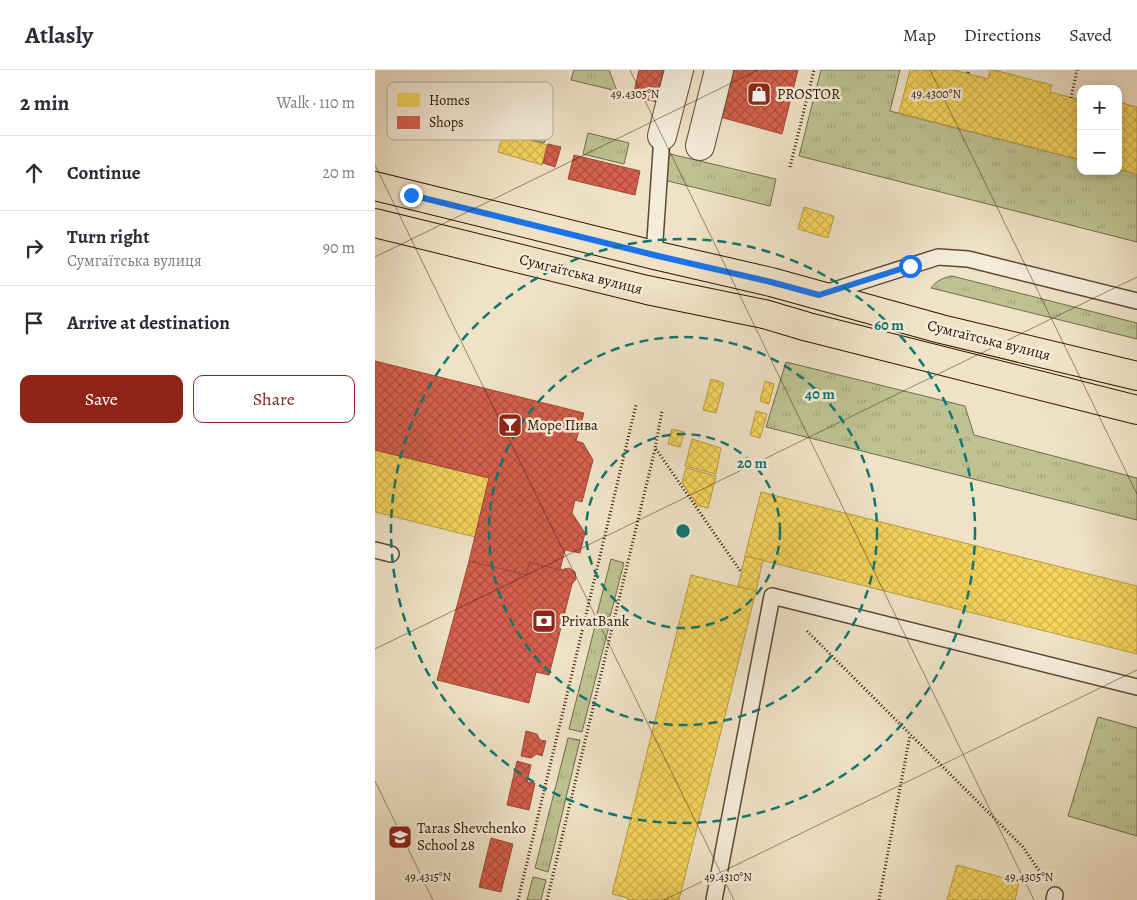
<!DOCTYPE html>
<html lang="en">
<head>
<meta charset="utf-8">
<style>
  :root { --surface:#fff; --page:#f2f2f3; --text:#2b2b33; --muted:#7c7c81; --line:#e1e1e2; --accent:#8f2418 }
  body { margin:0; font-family:Alegreya,serif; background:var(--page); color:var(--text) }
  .controls { position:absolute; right:15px; top:15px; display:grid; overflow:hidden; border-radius:10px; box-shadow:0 2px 8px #0003 }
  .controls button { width:45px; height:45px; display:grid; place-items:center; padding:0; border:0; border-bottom:1px solid var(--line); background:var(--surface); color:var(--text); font:25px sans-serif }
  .stop { position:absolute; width:15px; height:15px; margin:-11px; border:4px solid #1a73e8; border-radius:50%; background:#fff }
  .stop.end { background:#1a73e8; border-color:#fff; box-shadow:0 1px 5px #0008 }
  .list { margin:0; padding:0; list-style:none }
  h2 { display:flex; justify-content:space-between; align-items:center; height:65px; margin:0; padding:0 20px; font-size:21px }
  h2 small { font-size:16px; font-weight:400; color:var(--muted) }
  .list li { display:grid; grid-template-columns:32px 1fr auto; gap:15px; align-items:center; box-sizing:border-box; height:75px; padding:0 20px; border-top:1px solid var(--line) }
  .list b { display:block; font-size:19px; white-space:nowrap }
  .list p { margin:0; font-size:16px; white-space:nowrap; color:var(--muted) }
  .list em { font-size:16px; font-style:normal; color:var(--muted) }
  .actions { display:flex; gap:10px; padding:15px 20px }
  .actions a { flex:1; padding:11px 0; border:1px solid var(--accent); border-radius:10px; text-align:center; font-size:18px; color:var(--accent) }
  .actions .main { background:var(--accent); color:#fff }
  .icon { flex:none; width:28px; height:28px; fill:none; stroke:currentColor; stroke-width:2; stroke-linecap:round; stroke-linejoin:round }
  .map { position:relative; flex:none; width:762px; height:830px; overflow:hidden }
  header { display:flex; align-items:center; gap:30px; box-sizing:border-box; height:70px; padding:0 25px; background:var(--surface); border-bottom:1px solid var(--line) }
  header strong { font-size:24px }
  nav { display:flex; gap:28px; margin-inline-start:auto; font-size:18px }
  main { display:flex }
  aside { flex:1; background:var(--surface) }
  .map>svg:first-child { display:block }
</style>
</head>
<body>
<header>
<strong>Atlasly</strong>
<nav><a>Map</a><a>Directions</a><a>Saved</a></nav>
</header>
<main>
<aside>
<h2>2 min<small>Walk · 110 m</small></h2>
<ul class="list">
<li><svg class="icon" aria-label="ahead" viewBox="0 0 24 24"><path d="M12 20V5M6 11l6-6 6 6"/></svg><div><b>Continue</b></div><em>20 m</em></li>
<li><svg class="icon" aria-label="right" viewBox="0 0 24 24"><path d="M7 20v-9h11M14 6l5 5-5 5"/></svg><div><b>Turn right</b><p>Сумгаїтська вулиця</p></div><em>90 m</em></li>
<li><svg class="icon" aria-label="arrive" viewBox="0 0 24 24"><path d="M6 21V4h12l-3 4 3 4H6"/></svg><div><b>Arrive at destination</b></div></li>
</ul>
<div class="actions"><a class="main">Save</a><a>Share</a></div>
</aside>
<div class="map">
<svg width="762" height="830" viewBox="0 0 762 830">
  <defs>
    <pattern id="grass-tufts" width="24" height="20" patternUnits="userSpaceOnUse" patternTransform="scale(1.25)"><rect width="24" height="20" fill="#bec292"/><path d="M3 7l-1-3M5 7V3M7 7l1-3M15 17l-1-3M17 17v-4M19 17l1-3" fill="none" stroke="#a3a67c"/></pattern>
    <pattern id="homes-cross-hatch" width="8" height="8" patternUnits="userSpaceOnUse" patternTransform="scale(1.25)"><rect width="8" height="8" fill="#f6d55c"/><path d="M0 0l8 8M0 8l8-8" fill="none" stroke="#d3b64e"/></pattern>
    <pattern id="shops-cross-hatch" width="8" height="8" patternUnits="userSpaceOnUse" patternTransform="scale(1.25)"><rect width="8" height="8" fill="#d6604d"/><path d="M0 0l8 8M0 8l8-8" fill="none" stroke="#ae4e3e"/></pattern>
  </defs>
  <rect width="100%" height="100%" fill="#efe2c6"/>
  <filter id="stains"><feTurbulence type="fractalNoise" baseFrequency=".004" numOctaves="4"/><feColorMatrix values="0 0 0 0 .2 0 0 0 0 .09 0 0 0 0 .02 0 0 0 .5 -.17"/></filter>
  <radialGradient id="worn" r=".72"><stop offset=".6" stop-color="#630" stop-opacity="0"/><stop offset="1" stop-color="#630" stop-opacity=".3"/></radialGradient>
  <g fill="url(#grass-tufts)" stroke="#746c4a">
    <path d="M199 0H234L242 21 196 10Z"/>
    <path d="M446 0H525L515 41 706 90V101H743V99L762 104V172L424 86Z"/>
    <path d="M131 53 172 63 169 73 128 62Z"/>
    <path d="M213 63 254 73 249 94 208 84Z"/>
    <path d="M295 84 401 109 395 136 289 110Z"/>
    <path d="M577 206 762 253V269L556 218C562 210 568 208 577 206Z"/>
    <path d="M411 292 590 336 599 365 762 408V450L391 357Z"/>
    <path d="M236 489 249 493 235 547 222 544Z"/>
    <path d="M221 552 234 556 207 662 194 659Z"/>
    <path d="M723 647 762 658V766L693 746Z"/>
    <path d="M193 668 205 670 173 802 160 798Z"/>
    <path d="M158 807 171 810 166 830H152Z"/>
  </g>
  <g fill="url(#homes-cross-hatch)" stroke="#b99c41">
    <path d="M535 0H579L613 9 615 0H619L677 15 675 22 706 30V90L524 43Z"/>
    <path d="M743 32 762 37V104L743 99Z"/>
    <path d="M128 63 172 75 167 95 123 82Z"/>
    <path d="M429 137 459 146 453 168 423 159Z"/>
    <path d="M336 309 349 313 341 343 328 340Z"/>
    <path d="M390 311 399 314 394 334 385 331Z"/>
    <path d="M381 341 392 344 385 368 375 365Z"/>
    <path d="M297 359 309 362 305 377 293 374Z"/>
    <path d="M317 369 346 378 341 404 310 396Z"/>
    <path d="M0 380 114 408 100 467 0 442Z"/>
    <path d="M311 398 341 406 333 438 322 435 307 412Z"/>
    <path d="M386 422 762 516V584L370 486Z"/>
    <path d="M370 486 388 490 381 521 363 517Z"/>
    <path d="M316 505 381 521 304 830H253V828L237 824Z"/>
    <path d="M582 795 644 812 640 830H572Z"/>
  </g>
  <g fill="url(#shops-cross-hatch)" stroke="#a24a36">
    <path d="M264 0H289L282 32 258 26Z"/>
    <path d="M357 0H423L407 64 345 47Z"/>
    <path d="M173 74 186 77 180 97 168 93Z"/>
    <path d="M199 85 265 101 260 125 193 109Z"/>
    <path d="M0 291 209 343 201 371 208 373 218 390 207 432 200 430 197 443 210 463 205 483 190 480 185 500 154 492 152 505 94 491 114 408 0 380Z"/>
    <path d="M94 491 152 505 154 492 185 500 194 498 200 502 201 509 197 514 174 605 161 602 154 633 62 610Z"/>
    <path d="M151 661 162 664 165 670 171 671 167 686 162 684 156 688 146 686Z"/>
    <path d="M142 691 156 695 152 712 160 713 154 740 132 735Z"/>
    <path d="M116 768 138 774 126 822 104 817Z"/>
  </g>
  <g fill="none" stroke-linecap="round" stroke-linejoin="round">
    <g stroke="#5b4933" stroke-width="18">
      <g id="lane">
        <path d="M279 185 287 66"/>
        <path d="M450 223 563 187 593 189 762 231"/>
        <path d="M0 480 16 484"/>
        <path d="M339 830 397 526 762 617"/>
        <path d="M679 830 680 825"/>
      </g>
    </g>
    <g stroke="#5b4933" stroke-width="30">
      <g id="street">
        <path d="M287 66 304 0"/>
        <path d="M325 76 344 0"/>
      </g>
    </g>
    <g stroke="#2a1602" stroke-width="30">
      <g id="primary">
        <path d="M0 116 279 185 396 212 566 259 762 306"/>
        <path d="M0 153 272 220 389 244 433 257 762 340"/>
      </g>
    </g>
    <g stroke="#2a1602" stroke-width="3" stroke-dasharray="1 2.5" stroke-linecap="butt">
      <path d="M593 3 594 0"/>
      <path d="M696 28 702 0"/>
      <path d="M415 97 439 0"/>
      <path d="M281 379 366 502"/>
      <path d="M432 561 648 777 667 805"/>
      <path d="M143 830 261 335"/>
      <path d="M172 830 280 379 287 341"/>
      <path d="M504 830 535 665"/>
    </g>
    <use href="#lane" stroke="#f5ecda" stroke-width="15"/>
    <use href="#street" stroke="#f5ecda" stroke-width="28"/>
    <use href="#primary" stroke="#efe2c6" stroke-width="28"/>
  </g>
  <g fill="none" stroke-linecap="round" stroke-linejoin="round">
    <path stroke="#1a73e8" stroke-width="6" d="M36 125 279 185 396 212 444 225 535 196"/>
  </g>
  <path fill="none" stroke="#2a1602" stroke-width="1" stroke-opacity="0.45" d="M255 0 659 830M555 0 762 424M0 95 359 830M0 187 383 0M0 579 762 207M0 711 58 830M289 830 762 600"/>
  <g fill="none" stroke="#0f766e" stroke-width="2.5" stroke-dasharray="9 6">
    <circle cx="308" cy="461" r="97"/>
    <circle cx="308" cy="461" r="194"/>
    <circle cx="308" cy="461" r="292"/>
  </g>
  <defs>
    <g id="shop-square" transform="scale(1.25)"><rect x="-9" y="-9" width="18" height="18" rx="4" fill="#8f2418" stroke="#f5ecda"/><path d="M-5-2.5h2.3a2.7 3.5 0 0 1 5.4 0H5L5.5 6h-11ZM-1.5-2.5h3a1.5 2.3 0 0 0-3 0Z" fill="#fff"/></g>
    <g id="bar-square" transform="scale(1.25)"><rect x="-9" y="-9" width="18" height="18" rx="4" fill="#8f2418" stroke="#f5ecda"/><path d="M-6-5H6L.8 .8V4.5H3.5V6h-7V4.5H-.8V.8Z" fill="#fff"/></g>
    <g id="bank-square" transform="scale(1.25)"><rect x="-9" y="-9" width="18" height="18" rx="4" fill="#8f2418" stroke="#f5ecda"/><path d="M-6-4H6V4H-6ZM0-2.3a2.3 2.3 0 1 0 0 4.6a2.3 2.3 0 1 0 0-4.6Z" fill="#fff"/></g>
    <g id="school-square" transform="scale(1.25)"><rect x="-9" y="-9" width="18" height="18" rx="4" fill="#8f2418" stroke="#f5ecda"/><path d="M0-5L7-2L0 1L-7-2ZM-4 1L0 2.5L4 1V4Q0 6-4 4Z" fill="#fff"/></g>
  </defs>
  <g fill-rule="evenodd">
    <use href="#shop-square" x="384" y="24"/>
    <use href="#bar-square" x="135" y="355"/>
    <use href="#bank-square" x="169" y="551"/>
    <use href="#school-square" x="25" y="767"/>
  </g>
  <g text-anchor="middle" stroke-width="5" stroke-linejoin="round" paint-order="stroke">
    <g font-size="15" fill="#2a1602" stroke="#f5ecda" text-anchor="start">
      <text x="402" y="29">PROSTOR</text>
      <text x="152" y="360">Море Пива</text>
      <text x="186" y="556">PrivatBank</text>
      <text x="42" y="763">Taras Shevchenko<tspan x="42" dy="17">School 28</tspan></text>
    </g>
    <g font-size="15" fill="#2a1602" stroke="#f5ecda">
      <text transform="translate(206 204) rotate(14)" y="5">Сумгаїтська вулиця</text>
      <text transform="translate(614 270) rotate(14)" y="5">Сумгаїтська вулиця</text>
    </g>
  </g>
  <rect x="12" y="12" width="166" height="58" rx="8" fill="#f5ecda" stroke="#b8ac99" stroke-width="1"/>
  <rect x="22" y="23" width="23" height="14" fill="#f6d55c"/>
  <rect x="22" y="46" width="23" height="13" fill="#d6604d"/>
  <g font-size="14" fill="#2a1602">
    <text x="54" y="35">Homes</text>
    <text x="54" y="57">Shops</text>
  </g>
  <g font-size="12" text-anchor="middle" fill="#2a1602" stroke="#f5ecda" stroke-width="5" stroke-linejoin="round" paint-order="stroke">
    <text x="260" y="28">49.4305°N</text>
    <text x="561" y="28">49.4300°N</text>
    <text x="53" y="811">49.4315°N</text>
    <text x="353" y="811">49.4310°N</text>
    <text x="654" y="811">49.4305°N</text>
  </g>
  <circle cx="308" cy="461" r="8" fill="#0f766e" stroke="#f5ecda" stroke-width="2.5"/>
  <g font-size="15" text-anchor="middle" font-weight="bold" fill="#0f766e" stroke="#f5ecda" stroke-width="5" stroke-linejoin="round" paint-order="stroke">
    <text x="514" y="260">60 m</text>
    <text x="445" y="329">40 m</text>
    <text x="377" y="398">20 m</text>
  </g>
  <rect width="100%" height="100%" filter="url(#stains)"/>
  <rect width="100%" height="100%" fill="url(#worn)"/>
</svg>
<div class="controls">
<button>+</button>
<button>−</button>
</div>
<div class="stop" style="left:535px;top:196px"></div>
<div class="stop end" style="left:36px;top:125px"></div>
</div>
</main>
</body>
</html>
